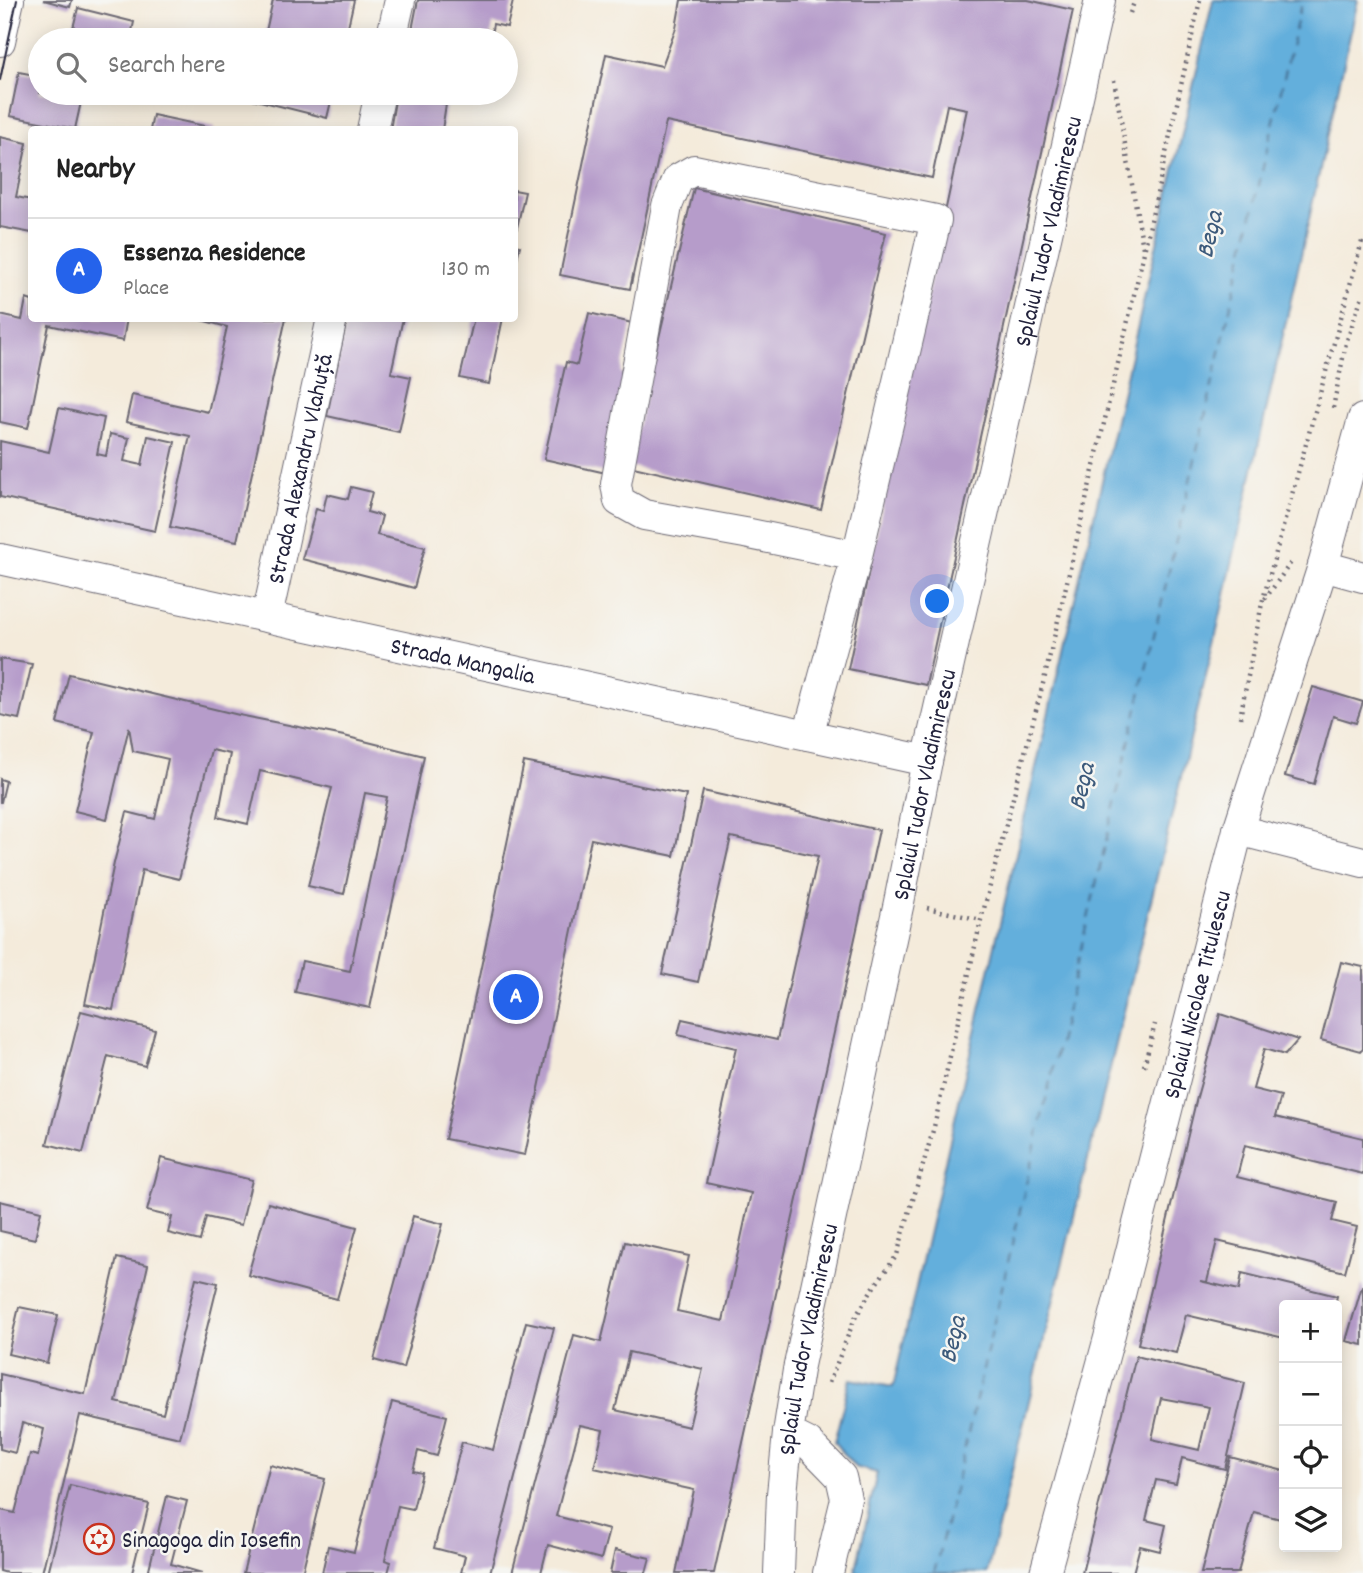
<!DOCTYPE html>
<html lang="en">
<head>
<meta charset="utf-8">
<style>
  :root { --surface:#fff; --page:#f6f6f6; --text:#222; --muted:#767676; --line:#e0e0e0; --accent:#2563eb }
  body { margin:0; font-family:Dekko,sans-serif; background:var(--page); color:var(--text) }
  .controls { position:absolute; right:21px; bottom:21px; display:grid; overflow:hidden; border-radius:7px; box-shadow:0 4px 18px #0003 }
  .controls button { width:63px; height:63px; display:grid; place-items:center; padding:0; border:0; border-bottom:2px solid var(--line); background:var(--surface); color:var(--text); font:35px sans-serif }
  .you { position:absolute; left:938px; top:602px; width:24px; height:24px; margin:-18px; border:5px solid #fff; border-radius:50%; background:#1a73e8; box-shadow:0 0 0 10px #1a73e833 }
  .badge { display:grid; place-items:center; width:46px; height:46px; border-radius:50%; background:var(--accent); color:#fff; font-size:23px; font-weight:700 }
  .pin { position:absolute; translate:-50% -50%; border:4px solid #fff; box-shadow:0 2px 7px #0006 }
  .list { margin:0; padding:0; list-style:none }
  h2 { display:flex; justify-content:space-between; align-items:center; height:91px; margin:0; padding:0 28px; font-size:30px }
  h2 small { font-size:23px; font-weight:400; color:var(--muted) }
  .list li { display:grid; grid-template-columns:46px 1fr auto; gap:21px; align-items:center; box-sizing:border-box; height:105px; padding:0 28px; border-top:2px solid var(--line) }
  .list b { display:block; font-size:26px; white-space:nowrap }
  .list p { margin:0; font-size:23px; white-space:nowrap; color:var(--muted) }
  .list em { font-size:23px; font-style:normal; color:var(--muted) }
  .icon { flex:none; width:38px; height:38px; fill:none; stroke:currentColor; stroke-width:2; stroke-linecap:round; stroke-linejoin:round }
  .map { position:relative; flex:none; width:1363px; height:1573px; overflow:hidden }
  .search { position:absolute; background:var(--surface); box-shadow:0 4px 18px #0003; left:28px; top:28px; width:490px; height:77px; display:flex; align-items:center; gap:18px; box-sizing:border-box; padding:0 24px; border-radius:38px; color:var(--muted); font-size:26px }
  .panel { position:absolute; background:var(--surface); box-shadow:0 4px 18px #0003; left:28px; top:126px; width:490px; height:196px; border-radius:7px }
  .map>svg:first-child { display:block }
</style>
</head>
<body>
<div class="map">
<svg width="1363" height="1573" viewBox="0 0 1363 1573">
  <rect width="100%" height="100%" fill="#f6f6f2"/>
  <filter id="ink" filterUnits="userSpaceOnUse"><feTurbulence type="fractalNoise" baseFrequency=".0143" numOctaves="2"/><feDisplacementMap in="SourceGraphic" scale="14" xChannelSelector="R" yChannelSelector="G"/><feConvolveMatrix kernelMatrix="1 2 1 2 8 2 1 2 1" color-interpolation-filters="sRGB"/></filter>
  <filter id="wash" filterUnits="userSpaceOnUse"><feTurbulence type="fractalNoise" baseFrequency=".00686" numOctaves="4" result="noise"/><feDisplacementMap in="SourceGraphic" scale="28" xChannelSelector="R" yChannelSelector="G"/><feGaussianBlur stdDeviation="1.57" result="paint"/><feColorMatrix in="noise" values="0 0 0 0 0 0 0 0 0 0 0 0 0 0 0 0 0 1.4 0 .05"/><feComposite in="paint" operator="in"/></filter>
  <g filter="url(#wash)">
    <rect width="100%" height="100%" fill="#f4ebdb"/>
    <path fill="#64afdc" stroke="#43688c" stroke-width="2" d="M1213 0H1358L1217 630 987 1573H855L877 1473 855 1467 834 1442 850 1379 893 1387Z"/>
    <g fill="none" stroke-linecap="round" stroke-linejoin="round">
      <path stroke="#3c5a7b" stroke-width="2" stroke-dasharray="9 7" stroke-linecap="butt" d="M934 1573 963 1455 1302 0"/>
    </g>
    <g id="blocks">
      <g fill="#b69cca" fill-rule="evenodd">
        <path d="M43 0H72L70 7Z"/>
        <path d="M273 0H354L345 40H264Z"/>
        <path d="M418 0H510L513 1 507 27 493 24 490 40H479L465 37 464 40H410Z"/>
        <path d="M681 0H1028L1073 10 926 685 848 669 967 109 947 105 932 178 666 122 630 289 560 275 606 54 662 66 676 28Z"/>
        <path d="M78 8 134 22 130 40H70Z"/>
        <path d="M164 35 181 39V40H163Z"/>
        <path d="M19 72 40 76V93H83L75 129 10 116Z"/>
        <path d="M228 93H333L327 118Z"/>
        <path d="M429 93H476L474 104Z"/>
        <path d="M396 95 446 104 442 130H390Z"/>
        <path d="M153 115 214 128V130H150Z"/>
        <path d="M0 137 27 143 16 197 32 200V233L0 227Z"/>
        <path d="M694 188 886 233 821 510 629 466Z"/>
        <path d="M514 190 525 192 516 232H514Z"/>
        <path d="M514 245 520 246 516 263H514Z"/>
        <path d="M26 299 32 301V318H127L123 341 49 325 28 428 0 422V315L22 320Z"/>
        <path d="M589 313 632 323 621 373 628 376 606 473 544 459 566 362 577 365Z"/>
        <path d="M194 318H286L237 541 170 527 190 436 126 422 132 395 208 412 227 327Z"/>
        <path d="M347 318H403L391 373 411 377 399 432 327 416Z"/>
        <path d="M474 318H503L489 384 460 378Z"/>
        <path d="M59 408 104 418 97 454 106 456 110 434 129 438 124 461 142 465 148 436 175 442 155 531 0 497V441L49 452Z"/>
        <path d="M351 487 372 492 367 512 382 516 377 535 425 547 414 588 302 559 316 509 323 511 327 494 348 499Z"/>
        <path d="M0 659 32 664 19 719 0 715Z"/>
        <path d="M69 674 239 715 344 736 424 756 370 1008 295 992 302 961 350 971 387 797 365 793 344 894 308 886 332 788 260 771 248 824 218 817 230 754 211 750 179 879 142 870 113 1010 85 1004 114 863 127 812 155 819 168 759 133 751 129 727 107 819 75 811 94 732 57 723Z"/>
        <path d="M1313 687 1363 702 1356 723 1333 716 1314 784 1285 776Z"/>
        <path d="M524 762 686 795 674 856 591 839 525 1155 445 1139Z"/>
        <path d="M0 779 6 781 1 802H0Z"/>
        <path d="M703 791 879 830 714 1573H676L694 1490 594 1468 603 1430 580 1425 556 1516 609 1530 601 1559 548 1545 541 1573H512L574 1335 601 1342 625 1242 689 1256 677 1311 723 1321 751 1193 706 1183 736 1048 678 1035 682 1019 777 1040 818 856 731 837 698 982 662 974ZM629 1352 703 1369 689 1427 615 1410Z"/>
        <path d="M1341 962 1363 967V1049L1361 1051 1321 1040Z"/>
        <path d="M81 1011 155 1030 145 1066 108 1056 83 1153 47 1144Z"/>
        <path d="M1220 1014 1298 1040 1285 1055 1264 1049 1253 1089 1281 1096 1275 1117 1363 1138V1174L1245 1145 1237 1177 1337 1202 1332 1221 1357 1227 1345 1272 1217 1241 1207 1282 1200 1281 1239 1290 1242 1273 1337 1296 1335 1305H1284V1338L1186 1315 1176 1353 1138 1344 1197 1097Z"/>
        <path d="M161 1158 252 1180 241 1225 206 1217 200 1241 168 1233 172 1217 147 1211Z"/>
        <path d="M0 1201 41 1211 35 1239 0 1231Z"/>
        <path d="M268 1203 357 1227 337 1299 248 1275Z"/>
        <path d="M413 1216 443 1224 403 1368 374 1360Z"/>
        <path d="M117 1258 148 1265 116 1402 163 1414 196 1278 218 1283 180 1438 80 1415 42 1573H7L0 1571V1510L15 1513 30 1454 38 1456 44 1429 22 1423 15 1453 0 1449V1374L85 1394Z"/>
        <path d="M1362 1286H1363V1345L1346 1341Z"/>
        <path d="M19 1307 58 1315 47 1363 8 1354Z"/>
        <path d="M526 1322 554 1328 490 1573H461L465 1556 434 1548 462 1442 493 1450Z"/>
        <path d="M1136 1356 1245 1383 1225 1469 1182 1458 1176 1484 1156 1480 1146 1520 1166 1525 1160 1551 1140 1546 1133 1573H1082ZM1161 1398 1209 1407 1199 1450 1152 1439Z"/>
        <path d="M392 1402 447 1416 437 1456 418 1451 413 1471 422 1473 413 1509 398 1506 385 1560 391 1562 388 1573H322L328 1546 354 1552Z"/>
        <path d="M1230 1457 1284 1471V1520L1254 1512 1238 1573H1201Z"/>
        <path d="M270 1465 325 1479 302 1573H243Z"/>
        <path d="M70 1485 149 1504 132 1573H48Z"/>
        <path d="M167 1496 187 1501 171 1564 202 1573H148Z"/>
        <path d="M615 1550 650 1558 646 1573H610Z"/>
      </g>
    </g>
  </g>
  <g filter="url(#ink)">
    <use href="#blocks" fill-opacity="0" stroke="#6c6873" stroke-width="2"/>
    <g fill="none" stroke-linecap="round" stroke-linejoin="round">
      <g stroke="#6c6873" stroke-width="32">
        <g id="minor">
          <path d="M391 40 400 0"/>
          <path d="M0 41 9 0"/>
          <path d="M372 130 380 93"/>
          <path id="s1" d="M0 559 927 761"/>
          <path d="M1323 566 1363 577"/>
          <path id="s2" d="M267 617 332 318"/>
          <path d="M808 735 857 556 936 220 694 170 678 179 667 206 616 484 619 501 644 515 745 533 857 556"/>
          <path d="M1238 830 1363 862"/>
          <path d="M788 1433 808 1443 841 1477 846 1499 828 1573"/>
          <path id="s3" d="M779 1573 782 1494 788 1433 798 1370 899 902 927 761 1100 0"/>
          <path id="s4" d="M1045 1573 1109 1338 1238 830 1323 566 1363 419"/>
        </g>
      </g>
      <g stroke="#6c6873" stroke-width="4.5" stroke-dasharray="2 5" stroke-linecap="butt">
        <path d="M1130 13 1135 0"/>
        <path d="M1114 80 1143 248"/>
        <path d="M1333 408 1346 343 1363 293"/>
        <path d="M1265 599 1292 561"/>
        <path d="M1240 718 1262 603 1363 238"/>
        <path d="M927 908 981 920"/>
        <path d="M1144 1066 1155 1024"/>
        <path d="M829 1383 855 1318 871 1291 897 1255 934 1127 981 920 1045 676 1144 252 1200 0"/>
      </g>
      <use href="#minor" stroke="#fff" stroke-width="30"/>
      <path stroke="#22223b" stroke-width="2" d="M0 80 17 0"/>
    </g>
  </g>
  <defs>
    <g id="synagogue-ring" transform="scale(1.575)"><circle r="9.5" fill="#f6f6f2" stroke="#c8321e" stroke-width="1.5"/><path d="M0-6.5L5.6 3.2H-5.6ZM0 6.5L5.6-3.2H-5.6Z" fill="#c8321e"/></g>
  </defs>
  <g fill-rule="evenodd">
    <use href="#synagogue-ring" x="99" y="1539"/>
  </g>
  <g text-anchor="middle" stroke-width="5" stroke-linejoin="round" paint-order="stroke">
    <g font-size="24" fill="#22223b" stroke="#f6f6f2">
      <text dy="8" stroke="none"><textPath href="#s3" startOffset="1370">Splaiul Tudor Vladimirescu</textPath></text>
      <text dy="8" stroke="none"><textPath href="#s2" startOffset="152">Strada Alexandru Vlahuță</textPath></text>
      <text dy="8" stroke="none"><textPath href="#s1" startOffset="474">Strada Mangalia</textPath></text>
      <text dy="8" stroke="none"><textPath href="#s3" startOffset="803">Splaiul Tudor Vladimirescu</textPath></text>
      <text dy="8" stroke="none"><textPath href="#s4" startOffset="598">Splaiul Nicolae Titulescu</textPath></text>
      <text dy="8" stroke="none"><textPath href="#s3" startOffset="236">Splaiul Tudor Vladimirescu</textPath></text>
    </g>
    <g font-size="24" fill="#22223b" stroke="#f6f6f2" text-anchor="start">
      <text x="122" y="1547">Sinagoga din Iosefin</text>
    </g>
    <g font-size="26" font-style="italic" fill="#3c5a7b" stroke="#f6f6f2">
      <text transform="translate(1208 234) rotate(-77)" y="9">Bega</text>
      <text transform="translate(1080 786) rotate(-77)" y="9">Bega</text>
      <text transform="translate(951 1339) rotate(-77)" y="9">Bega</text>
    </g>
  </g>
</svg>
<div class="controls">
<button>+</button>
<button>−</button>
<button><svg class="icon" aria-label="locate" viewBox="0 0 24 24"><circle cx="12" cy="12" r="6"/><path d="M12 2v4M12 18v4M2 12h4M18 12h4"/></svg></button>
<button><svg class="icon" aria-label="layers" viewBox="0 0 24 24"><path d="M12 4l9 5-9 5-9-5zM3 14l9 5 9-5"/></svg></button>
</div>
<div class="you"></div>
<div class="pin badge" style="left:516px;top:997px">A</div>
<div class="search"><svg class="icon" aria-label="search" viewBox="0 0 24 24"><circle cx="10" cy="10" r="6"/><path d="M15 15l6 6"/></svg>Search here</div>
<section class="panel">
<h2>Nearby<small></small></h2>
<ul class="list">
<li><span class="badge">A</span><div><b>Essenza Residence</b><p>Place</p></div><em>130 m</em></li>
</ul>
</section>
</div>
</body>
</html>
